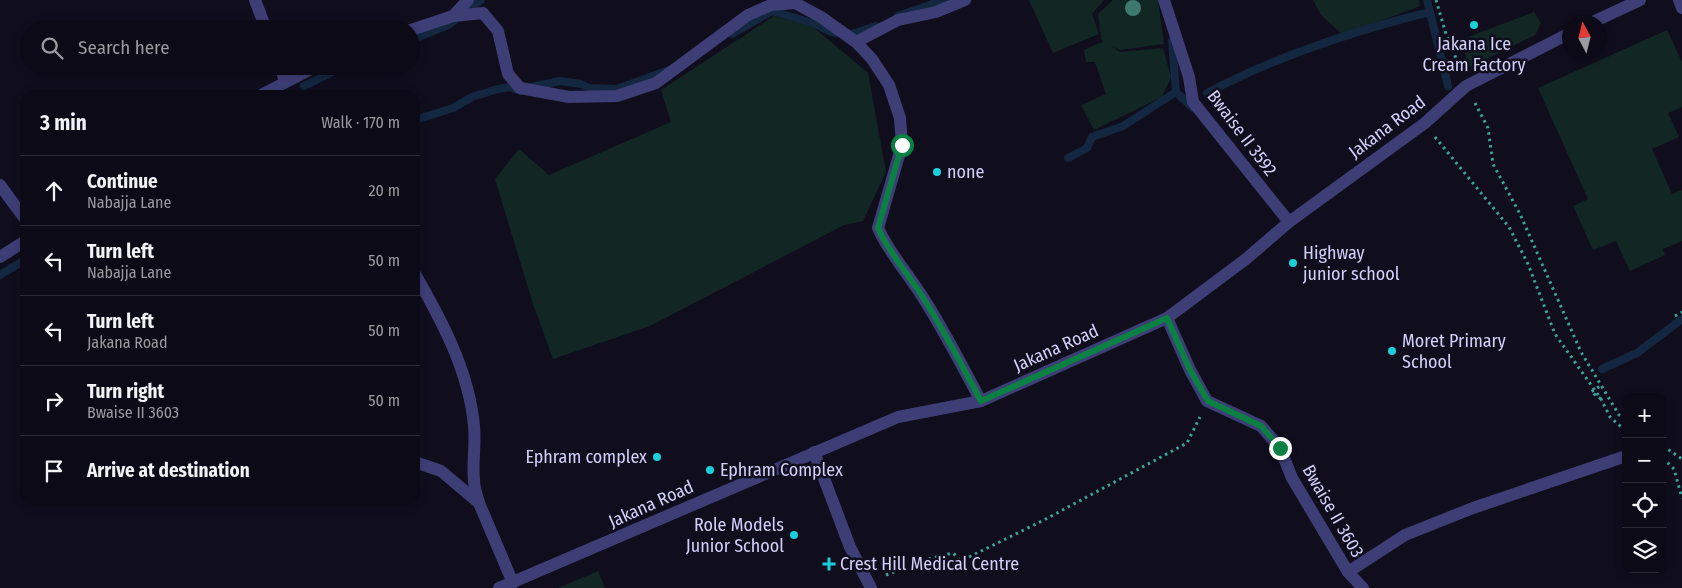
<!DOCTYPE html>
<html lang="en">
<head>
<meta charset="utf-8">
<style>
  :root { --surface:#0c0a16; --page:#1a1823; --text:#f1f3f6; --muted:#9a9aa1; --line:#2c2b35 }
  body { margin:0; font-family:"Fira Sans Condensed",sans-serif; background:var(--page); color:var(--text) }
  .controls { position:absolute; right:15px; bottom:15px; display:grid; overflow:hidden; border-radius:10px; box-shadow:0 2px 8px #0003 }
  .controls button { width:45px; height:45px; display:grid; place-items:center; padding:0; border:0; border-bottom:1px solid var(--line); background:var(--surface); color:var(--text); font:25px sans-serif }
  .compass { position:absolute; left:1562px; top:15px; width:45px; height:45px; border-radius:50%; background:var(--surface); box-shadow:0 2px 8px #0003; rotate:353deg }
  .stop { position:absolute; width:15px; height:15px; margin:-11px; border:4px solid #0b8043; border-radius:50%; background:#fff }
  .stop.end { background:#0b8043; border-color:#fff; box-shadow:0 1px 5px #0008 }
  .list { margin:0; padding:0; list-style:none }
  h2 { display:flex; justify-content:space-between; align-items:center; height:65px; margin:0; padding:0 20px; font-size:21px }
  h2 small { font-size:16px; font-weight:400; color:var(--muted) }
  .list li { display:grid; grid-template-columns:32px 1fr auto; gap:15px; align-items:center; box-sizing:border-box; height:70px; padding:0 20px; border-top:1px solid var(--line) }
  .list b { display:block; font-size:19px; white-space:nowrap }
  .list p { margin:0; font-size:16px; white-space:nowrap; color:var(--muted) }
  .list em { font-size:16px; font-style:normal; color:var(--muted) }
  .icon { flex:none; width:28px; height:28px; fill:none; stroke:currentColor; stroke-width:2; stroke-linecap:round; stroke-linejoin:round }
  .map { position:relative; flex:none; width:1682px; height:588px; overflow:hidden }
  .search { position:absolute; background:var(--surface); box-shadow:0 2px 8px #0003; left:20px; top:20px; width:400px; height:55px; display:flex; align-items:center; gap:12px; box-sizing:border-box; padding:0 18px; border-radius:28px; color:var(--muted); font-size:19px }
  .panel { position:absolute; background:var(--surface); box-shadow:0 2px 8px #0003; left:20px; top:90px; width:400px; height:415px; border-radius:15px }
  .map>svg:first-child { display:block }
</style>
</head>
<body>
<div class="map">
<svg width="1682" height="588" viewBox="0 0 1682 588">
  <rect width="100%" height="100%" fill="#100e1d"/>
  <g fill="#122624">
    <path d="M1029 0H1104L1092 14 1099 34 1053 53Z"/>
    <path d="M1113 0H1158L1164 44 1120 50 1112 46 1120 52 1163 48 1171 77 1162 97 1094 130 1081 105 1106 94 1095 62H1086L1084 50 1104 41 1101 39 1098 14Z"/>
    <path d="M1313 0H1419L1420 6 1343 35 1321 15Z"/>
    <path d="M1534 12 1541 23 1535 35 1470 67 1460 40Z"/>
    <path d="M774 16 812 26 868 73 886 172 863 221 844 225 650 326 553 359 533 304 495 179 519 149 549 175 671 122 661 90Z"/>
    <path d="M1667 30 1682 62V107L1668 113 1679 137 1652 149 1672 194 1682 190V241L1663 249 1665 255 1630 271 1616 241 1593 250 1573 206 1588 199 1538 88Z"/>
    <path d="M598 571 605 588H558Z"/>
  </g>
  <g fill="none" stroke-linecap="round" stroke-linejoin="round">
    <g stroke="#132741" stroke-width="8">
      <path d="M1427 0 1448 86"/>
      <path d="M898 16 944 0"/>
      <path d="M732 34 772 11 813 23 831 32 852 34 876 26"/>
      <path d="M411 40 448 25 481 0"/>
      <path d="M304 86 345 66"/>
      <path d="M531 87 560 81 581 84 589 88 617 89 669 70"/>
      <path d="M1176 92 1193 108"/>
      <path d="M1207 93C1277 56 1353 31 1430 12"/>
      <path d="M415 120 453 108 472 97 498 89 510 87 521 91"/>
      <path d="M1068 158 1087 148 1092 137 1123 126 1176 92 1172 41"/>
      <path d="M0 275 25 260"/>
      <path d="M1602 369 1637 353 1682 319"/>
    </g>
    <g stroke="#3aa298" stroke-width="3" stroke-dasharray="2.5 4" stroke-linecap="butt">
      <path d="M1436 0 1446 34 1460 68"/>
      <path d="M1475 103 1488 128 1493 164 1520 214 1581 352 1619 415 1626 419"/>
      <path d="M1435 137 1509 227 1528 264 1555 334 1601 399 1610 417 1626 431"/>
      <path d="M1675 316 1682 312"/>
      <path d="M1663 446 1682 459"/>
      <path d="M1663 458 1674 469 1682 498"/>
      <path d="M886 575 928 559 953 553 961 561 1044 520 1187 443 1200 417"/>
    </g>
    <g stroke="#3e3e77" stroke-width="12">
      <path d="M255 0 266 29"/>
      <path d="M1164 0 1189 77 1193 102 1289 222"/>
      <path d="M1679 0 1682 8"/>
      <path d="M453 16 468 0"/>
      <path d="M1593 22 1640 0"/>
      <path d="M411 30 453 16 483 13 498 31 508 74 520 88 569 97 617 96 656 83 748 15 771 5 795 3 821 17 856 42 872 59 889 85 900 118 902 145 878 228C889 253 907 272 922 296 944 330 962 366 981 401"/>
      <path d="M856 42 898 20 936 12 965 0"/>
      <path d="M280 66 285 81"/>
      <path d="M261 95 317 66"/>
      <path d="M0 185 25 219"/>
      <path d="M0 257 25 241"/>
      <path d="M415 274C442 321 469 371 474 426 476 444 472 462 474 480 474 488 477 495 479 503"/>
      <path d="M1167 318 1190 370 1207 401 1261 426 1280 448 1292 478 1348 572 1363 588"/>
      <path d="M814 452 850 547 871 588"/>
      <path d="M415 462 441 471 479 503 513 583"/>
      <path d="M1348 572 1405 535 1473 508 1626 456"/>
      <path d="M499 588 898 417 981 401 1167 318 1246 259 1289 222 1425 123 1466 86 1570 33"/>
    </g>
    <path stroke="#3aa298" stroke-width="3" stroke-dasharray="2.5 4" stroke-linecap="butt" d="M1601 399 1591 392 1602 385"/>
  </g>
  <circle fill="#3e796f" cx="1133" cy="8" r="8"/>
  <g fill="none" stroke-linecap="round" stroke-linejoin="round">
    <path stroke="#0b8043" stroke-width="6" d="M902 145 878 228C889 253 907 272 922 296 944 330 962 366 981 401L1167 318 1190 370 1208 401 1261 426 1280 448"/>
  </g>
  <g fill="#19cfdc" stroke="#100e1d" stroke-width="2">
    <circle cx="1474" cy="25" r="5"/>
    <circle cx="937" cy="172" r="5"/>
    <circle cx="1293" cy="263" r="5"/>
    <circle cx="1392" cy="351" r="5"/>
    <circle cx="657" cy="457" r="5"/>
    <circle cx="710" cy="470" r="5"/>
    <circle cx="794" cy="535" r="5"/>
    <path d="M826.5 556.5h5v5h5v5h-5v5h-5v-5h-5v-5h5z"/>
  </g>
  <g text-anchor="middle" stroke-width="5" stroke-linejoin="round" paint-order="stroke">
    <g font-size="18" fill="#d2cffa" stroke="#100e1d" text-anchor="start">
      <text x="1474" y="50" text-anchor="middle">Jakana Ice<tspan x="1474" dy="21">Cream Factory</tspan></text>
      <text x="947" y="178">none</text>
      <text x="1303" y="259">Highway<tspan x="1303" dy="21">junior school</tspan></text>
      <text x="1402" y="347">Moret Primary<tspan x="1402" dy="21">School</tspan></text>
      <text x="647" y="463" text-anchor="end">Ephram complex</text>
      <text x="720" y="476">Ephram Complex</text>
      <text x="784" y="531" text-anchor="end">Role Models<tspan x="784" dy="21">Junior School</tspan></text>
      <text x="840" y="570">Crest Hill Medical Centre</text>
    </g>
    <g font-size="18" fill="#d2cffa" stroke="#100e1d">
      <text transform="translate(1387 127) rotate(-37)" y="6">Jakana Road</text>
      <text transform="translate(1242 133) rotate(53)" y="6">Bwaise II 3592</text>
      <text transform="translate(1056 348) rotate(-24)" y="6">Jakana Road</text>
      <text transform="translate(651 504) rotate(-24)" y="6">Jakana Road</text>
      <text transform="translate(1333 511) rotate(60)" y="6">Bwaise II 3603</text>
    </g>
  </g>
</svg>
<div class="controls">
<button>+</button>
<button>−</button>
<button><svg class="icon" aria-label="locate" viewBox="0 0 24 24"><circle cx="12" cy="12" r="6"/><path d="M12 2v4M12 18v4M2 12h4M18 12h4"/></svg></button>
<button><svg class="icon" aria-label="layers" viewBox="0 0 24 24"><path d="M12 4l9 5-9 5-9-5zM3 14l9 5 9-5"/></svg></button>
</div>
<svg class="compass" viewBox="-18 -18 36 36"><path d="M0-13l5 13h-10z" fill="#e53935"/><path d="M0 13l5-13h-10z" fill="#9a9aa1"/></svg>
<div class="stop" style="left:902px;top:145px"></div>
<div class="stop end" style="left:1280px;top:448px"></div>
<div class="search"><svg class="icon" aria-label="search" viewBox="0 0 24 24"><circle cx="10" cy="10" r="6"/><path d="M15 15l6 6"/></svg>Search here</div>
<section class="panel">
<h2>3 min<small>Walk · 170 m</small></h2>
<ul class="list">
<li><svg class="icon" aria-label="ahead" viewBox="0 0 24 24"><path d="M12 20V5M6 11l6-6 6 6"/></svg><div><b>Continue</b><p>Nabajja Lane</p></div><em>20 m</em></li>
<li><svg class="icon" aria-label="left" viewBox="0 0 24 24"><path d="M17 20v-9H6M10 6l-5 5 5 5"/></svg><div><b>Turn left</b><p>Nabajja Lane</p></div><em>50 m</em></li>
<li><svg class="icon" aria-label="left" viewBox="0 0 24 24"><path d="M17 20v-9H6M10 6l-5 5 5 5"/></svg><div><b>Turn left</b><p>Jakana Road</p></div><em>50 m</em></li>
<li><svg class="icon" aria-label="right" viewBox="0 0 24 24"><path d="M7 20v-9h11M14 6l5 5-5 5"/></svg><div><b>Turn right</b><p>Bwaise II 3603</p></div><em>50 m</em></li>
<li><svg class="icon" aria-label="arrive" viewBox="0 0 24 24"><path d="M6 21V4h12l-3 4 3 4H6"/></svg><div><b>Arrive at destination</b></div></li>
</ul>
</section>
</div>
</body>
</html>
